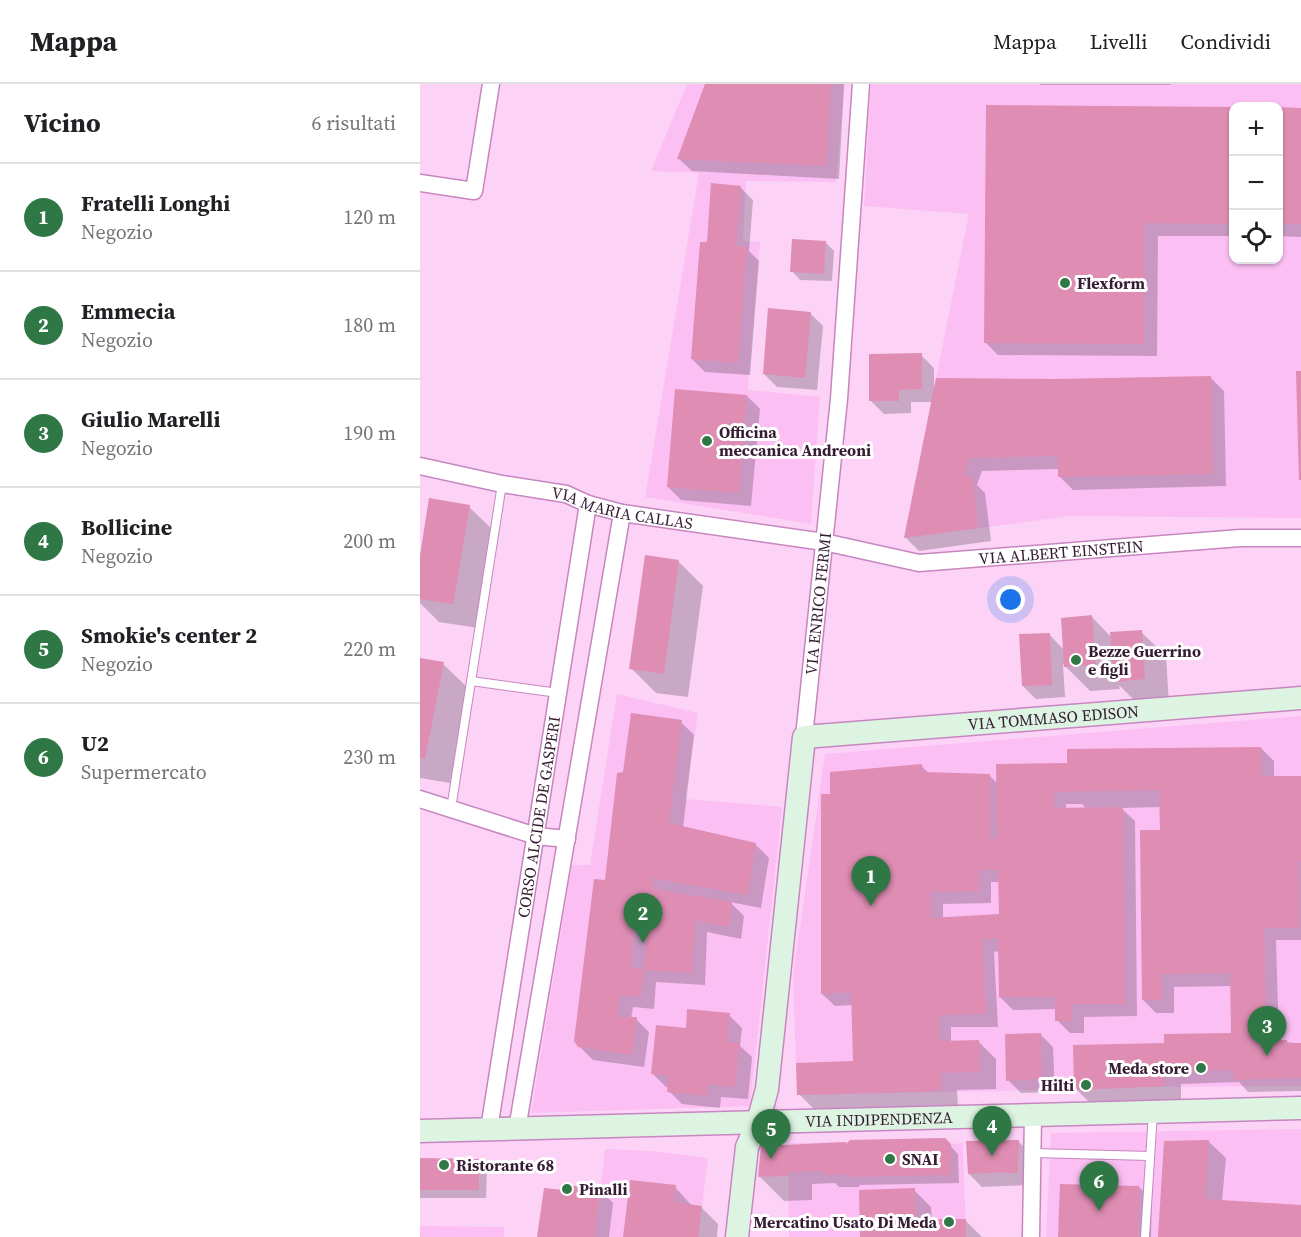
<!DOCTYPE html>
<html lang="it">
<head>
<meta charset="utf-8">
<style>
  :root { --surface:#fff; --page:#f6f6f6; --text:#202124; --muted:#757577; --line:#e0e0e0; --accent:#2f7846 }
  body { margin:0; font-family:"Source Serif 4",serif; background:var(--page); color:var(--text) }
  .controls { position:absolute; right:18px; top:18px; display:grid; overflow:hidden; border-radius:12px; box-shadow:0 2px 4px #0004 }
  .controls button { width:54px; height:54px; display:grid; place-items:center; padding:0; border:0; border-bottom:2px solid var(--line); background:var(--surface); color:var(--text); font:30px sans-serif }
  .you { position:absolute; left:591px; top:516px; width:21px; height:21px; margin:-15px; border:4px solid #fff; border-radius:50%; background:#1a73e8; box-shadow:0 0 0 9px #1a73e833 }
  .badge { display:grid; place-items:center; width:39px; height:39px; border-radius:50%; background:var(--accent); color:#fff; font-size:20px; font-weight:700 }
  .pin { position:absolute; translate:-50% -50px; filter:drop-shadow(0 2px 3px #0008) }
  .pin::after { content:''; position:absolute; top:32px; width:21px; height:18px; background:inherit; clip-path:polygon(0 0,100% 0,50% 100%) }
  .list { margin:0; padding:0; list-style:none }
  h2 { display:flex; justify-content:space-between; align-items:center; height:78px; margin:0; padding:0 24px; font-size:26px }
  h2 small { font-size:20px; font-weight:400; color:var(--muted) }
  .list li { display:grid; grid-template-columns:39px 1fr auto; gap:18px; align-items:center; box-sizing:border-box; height:108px; padding:0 24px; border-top:2px solid var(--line) }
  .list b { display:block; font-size:22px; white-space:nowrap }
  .list p { margin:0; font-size:20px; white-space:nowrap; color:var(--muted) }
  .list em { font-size:20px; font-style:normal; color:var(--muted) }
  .icon { flex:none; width:33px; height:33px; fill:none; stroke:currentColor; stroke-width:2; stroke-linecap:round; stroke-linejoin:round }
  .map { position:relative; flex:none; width:881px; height:1153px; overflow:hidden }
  header { display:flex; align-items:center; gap:36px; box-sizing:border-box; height:84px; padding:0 30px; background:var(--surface); border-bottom:2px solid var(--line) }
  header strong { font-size:28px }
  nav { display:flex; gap:33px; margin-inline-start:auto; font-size:21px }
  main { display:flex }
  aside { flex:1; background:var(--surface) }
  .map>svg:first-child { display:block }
</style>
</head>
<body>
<header>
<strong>Mappa</strong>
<nav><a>Mappa</a><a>Livelli</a><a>Condividi</a></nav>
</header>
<main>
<aside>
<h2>Vicino<small>6 risultati</small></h2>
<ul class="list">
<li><span class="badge">1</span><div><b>Fratelli Longhi</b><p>Negozio</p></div><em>120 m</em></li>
<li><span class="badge">2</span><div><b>Emmecia</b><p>Negozio</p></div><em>180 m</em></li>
<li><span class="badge">3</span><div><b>Giulio Marelli</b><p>Negozio</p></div><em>190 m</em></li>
<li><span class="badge">4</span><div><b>Bollicine</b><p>Negozio</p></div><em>200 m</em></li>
<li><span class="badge">5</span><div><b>Smokie's center 2</b><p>Negozio</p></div><em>220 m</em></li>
<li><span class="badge">6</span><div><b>U2</b><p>Supermercato</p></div><em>230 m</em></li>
</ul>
</aside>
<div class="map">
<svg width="881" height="1153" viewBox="0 0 881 1153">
  <rect width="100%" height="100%" fill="#fcd3f7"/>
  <g fill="#fbbff3" fill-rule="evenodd">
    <path d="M267 0H425L416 98 326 97 323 157 340 158 328 306 400 313 391 440 225 413 279 89 231 87Z"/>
    <path d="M451 0H881V434L650 432 484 454 549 130 444 122ZM814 22H858V176H814Z"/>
    <path d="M197 610 278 629 265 715 362 723 330 1022 111 1029 152 781H170Z"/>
    <path d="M881 632V1002L714 1003 713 1004 377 1011 373 892 405 670Z"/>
    <path d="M881 1045V1153H626L631 1049Z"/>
    <path d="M525 1054 531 1060 543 1059 546 1153H369L368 1059 426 1058V1059L430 1056Z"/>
    <path d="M185 1065 231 1067 288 1074 278 1153H175Z"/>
    <path d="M0 1142 84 1143V1153H0Z"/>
  </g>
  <g fill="#0003" fill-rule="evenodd">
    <path d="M286 0H424L419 95 272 87 259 75Z"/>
    <path d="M620 0H750V1H621Z"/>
    <path d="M814 25V152H738L737 272 578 271 565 258Z"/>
    <path d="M858 25H881V153L858 152Z"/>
    <path d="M320 103 333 116 329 167 339 177 330 291 285 288 272 275 288 160Z"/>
    <path d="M405 158 414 167 412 197 380 196 372 187Z"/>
    <path d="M390 229 403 242 397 306 357 303 344 290Z"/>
    <path d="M501 271 514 284V305L636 297 791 294 804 307 806 402 653 406 640 393 639 385 562 387 557 401 565 409 571 457 499 467 486 454 513 318H491V329L464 330 451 317Z"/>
    <path d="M327 312 340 325 331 422 261 416 248 403Z"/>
    <path d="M49 423 74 447 58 544 19 538 0 519V481Z"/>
    <path d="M259 478 283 502 268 613 236 609 211 584Z"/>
    <path d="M672 533 692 554 721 548 746 572 749 620 720 622 699 601 700 605 670 607 643 580 645 613 616 615 603 602 629 550 644 566Z"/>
    <path d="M0 575 23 580 48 604 30 699 0 694Z"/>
    <path d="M261 638 274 651 263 744 336 761 349 774 341 824 310 818 324 832 321 855 287 848 285 901 236 898 234 925 213 923 211 935H216L229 948 224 983 173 976 159 962 204 689ZM227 839 230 840 229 849H226Z"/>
    <path d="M841 664 854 677V694H881V856H856L859 957 881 960V1007L828 1008 819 998 761 1000V1019L673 1022 656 1005 745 960 812 950V902L754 903V929H736L723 916 741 747V723L701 724 715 737 717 932 664 933V949H650L637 936V925L593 926 580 913V867L574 868 578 943H531V958H559L576 975V1005L537 1006 538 1023 396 1027 379 1010 437 978 433 921 415 922 402 910 411 712 501 682 509 689 569 691 578 700 647 680ZM646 720H662L667 725H646ZM571 798H579L580 832 523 835V820L571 819Z"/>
    <path d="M309 931 322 944 320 962 332 973 328 1015 301 1013 300 1024 262 1020 249 1007V1003H246L233 990 267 945Z"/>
    <path d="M620 950 633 963 635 1008 601 1009 588 996Z"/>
    <path d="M525 1056 538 1070 539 1099 439 1101V1103H419L415 1099 392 1100V1116L364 1117 340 1093 425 1059 427 1061Z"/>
    <path d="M598 1057 611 1070 610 1101 562 1103 549 1090Z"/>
    <path d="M788 1057 806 1074 802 1117 881 1122V1153H739Z"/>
    <path d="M0 1075 58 1076 67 1085 66 1114H0Z"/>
    <path d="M255 1103 272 1122 281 1123 298 1140 297 1153H204Z"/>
    <path d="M719 1103 732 1116 731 1153H640Z"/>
    <path d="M180 1106 193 1119 189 1153H119L145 1107Z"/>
    <path d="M494 1106 511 1123 512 1137 545 1136 562 1153H441Z"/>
  </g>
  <g fill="#df8db3" fill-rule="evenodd">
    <path d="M285 0H411L406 82 257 75Z"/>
    <path d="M566 21 814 23V140L725 139 724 260 564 259Z"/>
    <path d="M858 23 881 24V140H858Z"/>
    <path d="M291 99 321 102 316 162 327 163 318 279 271 275 280 158H287Z"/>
    <path d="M372 155 406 157 404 190 370 188Z"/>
    <path d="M348 224 391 228 385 294 343 290Z"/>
    <path d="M502 269V305L479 306V317H449V270Z"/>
    <path d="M876 287H881V396H879Z"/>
    <path d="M791 292 793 390 638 393V372L549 374 544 391 553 394 558 444 484 454 516 294 636 295Z"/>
    <path d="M255 305 327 311 319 409 247 403Z"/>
    <path d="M9 414 50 421 33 520 0 515V472Z"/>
    <path d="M225 471 259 476 244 590 209 585Z"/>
    <path d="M672 531 676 581 644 583 641 534Z"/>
    <path d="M722 546 725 595 694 598 690 548Z"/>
    <path d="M630 549 632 601 602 602 599 550Z"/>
    <path d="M0 574 24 578 5 675 0 674Z"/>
    <path d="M211 629 262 636 249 739 336 759 328 811 232 794 234 805 312 818 309 843 275 836 272 889 224 886 221 913 200 911 197 933H217L212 971 158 963 154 957 174 795 185 796 197 689 203 688ZM214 827 229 830 224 886 211 883Z"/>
    <path d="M841 663 842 692H881V777L878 776 879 844H844L847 956H867V959H881V994L814 996V986L744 988 745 1002 654 1006 653 961 744 959V950L811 949 810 889 741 890 742 916H722L720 746H740L739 706 634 708V724L703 723 705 920H652V937H635V913H579L578 854 562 855 566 930 519 931V957L559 956 560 988 521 989V1007L377 1011 376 979 433 977 431 908 401 910V710H410V688L502 680 503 688 570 690V754L577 755 576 680 647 679V665ZM559 786H578L579 830 511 834 510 808 559 807Z"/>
    <path d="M267 925 310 929 307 958 320 959 315 1003 288 1000 287 1012 247 1008 249 992 231 990 236 941 266 944Z"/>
    <path d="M621 949 622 995 586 997 585 950Z"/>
    <path d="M525 1054 531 1060V1091L427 1093V1090L405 1091 404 1087 368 1088V1092L338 1093 341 1062 426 1058V1060L430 1056Z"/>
    <path d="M599 1056 598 1089H585V1088L548 1090 546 1057Z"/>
    <path d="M789 1056 785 1115 881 1121V1153H738L744 1057Z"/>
    <path d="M0 1074 59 1075V1106H0Z"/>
    <path d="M210 1096 256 1101 254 1118 282 1122 278 1153H203Z"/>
    <path d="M640 1100 719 1102 718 1153H638Z"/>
    <path d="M144 1101 180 1104 175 1153H117L124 1104 143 1106Z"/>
    <path d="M495 1104 496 1135H546V1153H440L439 1106Z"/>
  </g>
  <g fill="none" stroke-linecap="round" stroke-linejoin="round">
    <g stroke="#c786c0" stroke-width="10">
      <g id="lane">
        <path d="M51 597 138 609"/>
        <path d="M31 725 82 400"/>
        <path d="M613 1069 730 1072"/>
        <path d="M725 1153 733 1028"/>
      </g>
    </g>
    <g stroke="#c786c0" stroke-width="19">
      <g id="street">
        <path d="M0 99 54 107 71 0"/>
        <path id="s1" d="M0 382 82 400 146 410 168 420 202 429 404 458 499 479 820 454H881"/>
        <path id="s2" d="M384 653 419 315 441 0"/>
        <path d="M0 715 116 752 147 755"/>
        <path id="s3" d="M69 1045 168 420"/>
        <path d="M97 1045 202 429"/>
        <path d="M611 1153 613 1031"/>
      </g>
    </g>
    <g stroke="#c786c0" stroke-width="25">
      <g id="secondary">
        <path id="s4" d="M0 1047 881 1024"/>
        <path id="s5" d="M317 1153 327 1063 338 1038 347 1005 384 653 881 614"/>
      </g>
    </g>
    <use href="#lane" stroke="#fff" stroke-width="8"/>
    <use href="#street" stroke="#fff" stroke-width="16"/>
    <use href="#secondary" stroke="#ddf4e2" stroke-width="22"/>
  </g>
  <g fill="#2f7846" stroke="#fff" stroke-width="2">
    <circle cx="645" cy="199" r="6"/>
    <circle cx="287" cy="357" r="6"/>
    <circle cx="656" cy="576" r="6"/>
    <circle cx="781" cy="984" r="6"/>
    <circle cx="666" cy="1001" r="6"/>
    <circle cx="470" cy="1075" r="6"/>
    <circle cx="24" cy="1081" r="6"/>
    <circle cx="147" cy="1105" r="6"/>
    <circle cx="529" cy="1138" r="6"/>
  </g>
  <g text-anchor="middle" stroke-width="6" stroke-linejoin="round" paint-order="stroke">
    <g font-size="16" font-weight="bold" fill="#371d34" stroke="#fff" text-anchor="start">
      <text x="657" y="205">Flexform</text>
      <text x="299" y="354">Officina<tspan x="299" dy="18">meccanica Andreoni</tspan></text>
      <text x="668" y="573">Bezze Guerrino<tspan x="668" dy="18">e figli</tspan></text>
      <text x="769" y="990" text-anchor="end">Meda store</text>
      <text x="654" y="1007" text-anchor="end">Hilti</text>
      <text x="482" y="1081">SNAI</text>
      <text x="36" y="1087">Ristorante 68</text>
      <text x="159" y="1111">Pinalli</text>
      <text x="517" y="1144" text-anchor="end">Mercatino Usato Di Meda</text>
    </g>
    <g font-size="16" fill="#371d34" stroke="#fff">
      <text dy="6" stroke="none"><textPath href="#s1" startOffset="207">VIA MARIA CALLAS</textPath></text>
      <text dy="6" stroke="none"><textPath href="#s1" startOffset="652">VIA ALBERT EINSTEIN</textPath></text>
      <text dy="6" stroke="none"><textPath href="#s2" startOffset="134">VIA ENRICO FERMI</textPath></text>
      <text dy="6" stroke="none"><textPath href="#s5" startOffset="756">VIA TOMMASO EDISON</textPath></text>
      <text dy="6" stroke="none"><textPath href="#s3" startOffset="316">CORSO ALCIDE DE GASPERI</textPath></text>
      <text dy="6" stroke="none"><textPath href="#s4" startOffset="459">VIA INDIPENDENZA</textPath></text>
    </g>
  </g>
</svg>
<div class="controls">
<button>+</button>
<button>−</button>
<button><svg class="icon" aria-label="locate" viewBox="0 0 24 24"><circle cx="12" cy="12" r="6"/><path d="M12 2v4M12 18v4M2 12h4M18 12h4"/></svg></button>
</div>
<div class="you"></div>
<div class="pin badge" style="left:451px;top:822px">1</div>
<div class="pin badge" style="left:223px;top:859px">2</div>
<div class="pin badge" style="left:847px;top:972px">3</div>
<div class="pin badge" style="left:572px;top:1072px">4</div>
<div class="pin badge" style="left:351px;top:1075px">5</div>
<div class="pin badge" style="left:679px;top:1127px">6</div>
</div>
</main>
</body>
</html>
